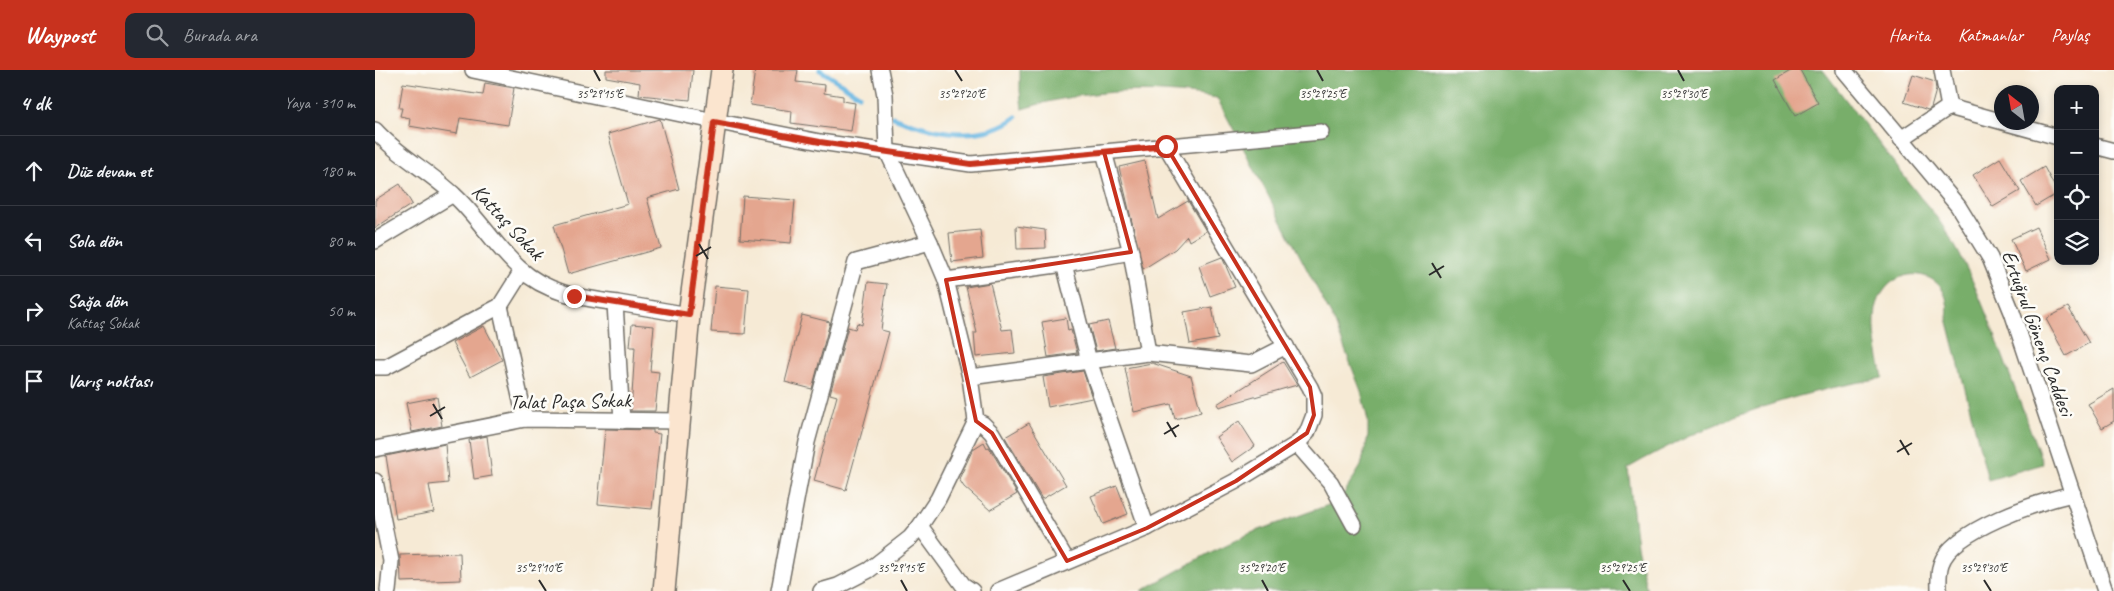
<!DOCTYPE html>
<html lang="tr">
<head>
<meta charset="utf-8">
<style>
  :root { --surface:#171b24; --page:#242831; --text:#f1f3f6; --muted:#9ea1a6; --line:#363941; --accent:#c8321e }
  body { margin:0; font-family:Caveat,sans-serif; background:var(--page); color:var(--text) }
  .controls { position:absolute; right:15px; top:15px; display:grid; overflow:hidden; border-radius:10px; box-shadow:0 2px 8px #0003 }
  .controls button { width:45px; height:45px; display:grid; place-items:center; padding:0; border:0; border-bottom:1px solid var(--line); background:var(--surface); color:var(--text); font:25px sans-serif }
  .compass { position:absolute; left:1619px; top:15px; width:45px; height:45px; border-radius:50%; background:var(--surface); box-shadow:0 2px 8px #0003; rotate:329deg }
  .stop { position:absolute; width:15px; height:15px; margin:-11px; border:4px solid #c8321e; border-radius:50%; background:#fff }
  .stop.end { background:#c8321e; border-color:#fff; box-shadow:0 1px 5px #0008 }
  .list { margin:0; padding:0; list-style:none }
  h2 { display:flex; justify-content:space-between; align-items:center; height:65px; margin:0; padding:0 20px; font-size:21px }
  h2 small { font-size:16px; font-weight:400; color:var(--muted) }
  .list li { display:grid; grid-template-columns:32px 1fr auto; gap:15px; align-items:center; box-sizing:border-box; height:70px; padding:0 20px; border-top:1px solid var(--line) }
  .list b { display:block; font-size:19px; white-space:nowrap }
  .list p { margin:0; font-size:16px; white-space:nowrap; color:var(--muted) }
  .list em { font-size:16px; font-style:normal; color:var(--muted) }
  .icon { flex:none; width:28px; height:28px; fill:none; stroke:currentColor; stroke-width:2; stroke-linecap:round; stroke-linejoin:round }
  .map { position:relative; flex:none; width:1739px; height:521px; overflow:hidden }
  header { display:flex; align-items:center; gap:30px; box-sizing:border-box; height:70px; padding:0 25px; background:var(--accent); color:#fff }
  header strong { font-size:24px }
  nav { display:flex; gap:28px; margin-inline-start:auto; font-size:18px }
  .search { width:350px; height:45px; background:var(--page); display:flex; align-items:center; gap:12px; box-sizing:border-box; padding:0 18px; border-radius:10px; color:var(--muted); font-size:19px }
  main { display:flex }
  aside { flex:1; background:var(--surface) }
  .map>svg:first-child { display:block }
</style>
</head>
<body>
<header>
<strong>Waypost</strong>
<div class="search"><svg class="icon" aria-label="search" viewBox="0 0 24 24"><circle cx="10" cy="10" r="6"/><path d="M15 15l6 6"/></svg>Burada ara</div>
<nav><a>Harita</a><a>Katmanlar</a><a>Paylaş</a></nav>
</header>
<main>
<aside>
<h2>4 dk<small>Yaya · 310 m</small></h2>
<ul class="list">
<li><svg class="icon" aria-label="ahead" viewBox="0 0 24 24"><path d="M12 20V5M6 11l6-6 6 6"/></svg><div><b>Düz devam et</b></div><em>180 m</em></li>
<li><svg class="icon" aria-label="left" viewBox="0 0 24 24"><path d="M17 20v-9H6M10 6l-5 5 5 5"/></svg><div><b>Sola dön</b></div><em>80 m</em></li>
<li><svg class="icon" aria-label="right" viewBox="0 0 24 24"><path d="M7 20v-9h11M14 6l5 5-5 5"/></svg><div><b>Sağa dön</b><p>Kattaş Sokak</p></div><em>50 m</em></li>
<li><svg class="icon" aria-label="arrive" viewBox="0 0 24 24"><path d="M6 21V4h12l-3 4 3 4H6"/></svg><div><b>Varış noktası</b></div></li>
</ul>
</aside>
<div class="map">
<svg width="1739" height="521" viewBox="0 0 1739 521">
  <rect width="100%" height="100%" fill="#fdfcf7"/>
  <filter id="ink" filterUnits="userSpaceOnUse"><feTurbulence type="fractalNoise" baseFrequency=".02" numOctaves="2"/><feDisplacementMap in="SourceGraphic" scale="10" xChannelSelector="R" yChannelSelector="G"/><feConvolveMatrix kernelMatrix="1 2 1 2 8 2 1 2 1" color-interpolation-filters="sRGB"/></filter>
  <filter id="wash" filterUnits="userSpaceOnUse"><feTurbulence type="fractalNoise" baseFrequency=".0096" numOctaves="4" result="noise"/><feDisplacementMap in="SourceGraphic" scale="20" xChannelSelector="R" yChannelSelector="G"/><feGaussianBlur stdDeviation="1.12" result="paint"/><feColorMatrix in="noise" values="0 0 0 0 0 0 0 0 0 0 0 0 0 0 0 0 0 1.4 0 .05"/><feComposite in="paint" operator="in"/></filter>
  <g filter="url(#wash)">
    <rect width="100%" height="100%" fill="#f6ead5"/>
    <path fill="#78ae6b" stroke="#526c4b" d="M645 0H1448L1545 127C1583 169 1600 216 1621 268 1637 310 1652 352 1668 394L1613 410 1572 248C1580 196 1512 188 1501 239 1497 262 1504 286 1508 308 1412 324 1337 350 1253 398L1262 476 1272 521H766L836 482 876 463 959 433 970 422 986 396 993 366V351L986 321 959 251 842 28C775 17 712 19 647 39L645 21Z"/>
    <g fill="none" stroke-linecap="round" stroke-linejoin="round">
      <g stroke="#67b6e1" stroke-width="5">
        <path d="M445 0 484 25"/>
        <path d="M518 47C557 62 605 74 641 47"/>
      </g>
    </g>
    <g id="blocks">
      <g fill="#e4a68f">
        <path d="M231 0H318L315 30 264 25 265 13 231 7Z"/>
        <path d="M380 0H423L421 12 450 15 449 23 468 26V31L480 33 476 61 416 53 417 41 375 35Z"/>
        <path d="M1417 0H1425L1443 33 1420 46 1400 10Z"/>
        <path d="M1538 5 1560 12 1561 20 1556 38 1553 40 1529 32Z"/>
        <path d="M28 13 108 25 110 13 139 18 133 55 85 48 82 64 34 56 35 48 25 46 27 38H24Z"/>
        <path d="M285 49 304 119 272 128 286 178 193 204 179 155 253 134 233 64Z"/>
        <path d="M1625 88 1645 121 1618 137 1598 105Z"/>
        <path d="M770 91 783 149 813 131 831 161 814 171 812 166 800 179 768 199 744 97Z"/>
        <path d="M1669 97 1683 123 1661 136 1646 111Z"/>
        <path d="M25 114 37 134 0 158V130Z"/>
        <path d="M368 126 420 130 416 173 365 169Z"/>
        <path d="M641 156 670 160 671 178 642 179Z"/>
        <path d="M1661 157 1676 189 1651 201 1636 169Z"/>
        <path d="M605 160 608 188 577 192 574 163Z"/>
        <path d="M847 187 860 217 835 226 824 196Z"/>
        <path d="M493 212 512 214 506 260 514 262 471 420 439 411 462 326 455 324 473 257 480 259 482 253 487 255Z"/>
        <path d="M615 213 627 260 637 259 640 283 601 287 599 263H602L591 217Z"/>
        <path d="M340 216 374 219 370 264 336 262Z"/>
        <path d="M837 237 843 269 815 274 809 242Z"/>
        <path d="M1693 237 1714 273 1691 286 1671 249Z"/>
        <path d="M427 245 455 252 437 319 410 312Z"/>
        <path d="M691 248 693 261 696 260 702 283 673 287 667 252Z"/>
        <path d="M733 251 740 278 721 281 714 255Z"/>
        <path d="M257 254 279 256 275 301 284 302 280 341H256L260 277H255Z"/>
        <path d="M109 256 127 290 95 307 77 273Z"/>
        <path d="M908 292 922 315 844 337 842 334Z"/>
        <path d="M777 293 816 306 826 342 800 349 796 334 759 342 750 298Z"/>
        <path d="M708 301 717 328 673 337 668 307Z"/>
        <path d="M1739 319V351L1727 358 1713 334Z"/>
        <path d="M62 327 67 356 37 362 31 333Z"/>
        <path d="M864 351 880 376 857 392 841 367Z"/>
        <path d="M654 353 691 415 667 429 630 367Z"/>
        <path d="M230 359 278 360V363L285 364 277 439 223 434Z"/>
        <path d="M112 366 117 406 99 409 94 370Z"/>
        <path d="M609 372 612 378 614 377 642 424 615 440 589 417 584 409 598 379Z"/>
        <path d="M70 374 73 413 54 415 59 442 21 449 11 386Z"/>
        <path d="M742 416 753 444 728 454 716 426Z"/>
        <path d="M85 483 86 510 26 512 25 485Z"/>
      </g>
    </g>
  </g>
  <g filter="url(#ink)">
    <use href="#blocks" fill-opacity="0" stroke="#726e66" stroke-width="1"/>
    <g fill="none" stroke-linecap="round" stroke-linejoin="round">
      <g stroke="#726e66" stroke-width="18">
        <g id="minor">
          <path d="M98 0 339 51 445 72 596 94 946 62"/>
          <path d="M1469 0 1583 136 1615 188 1637 242 1730 521"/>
          <path d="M1567 0 1574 37"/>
          <path d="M0 60C22 85 54 101 79 125 103 147 120 176 144 198 172 224 207 228 243 233 266 237 290 241 314 245"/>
          <path d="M1526 69 1574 37 1683 67"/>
          <path d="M1720 76 1739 81"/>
          <path d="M729 82 756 182 773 283"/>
          <path d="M0 171 78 124"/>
          <path d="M689 194 714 291 772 458"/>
          <path d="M571 210 689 194 756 182"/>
          <path d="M240 233 247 351"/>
          <path d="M125 236 150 349"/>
          <path d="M0 297H11L125 236 147 201"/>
          <path d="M595 307 773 283 876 294 911 276"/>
          <path d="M601 351 608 354 617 363 692 491"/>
          <path d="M922 374 956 413 979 455"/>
          <path d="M0 379 150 349 304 351"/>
          <path d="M0 411 16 491 13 521"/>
          <path d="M545 456 588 515 597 521"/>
          <path d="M404 521 432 372 481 192 555 172"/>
          <path d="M446 521 463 516 494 500 535 468 545 456 563 429 601 351 595 307 571 210 555 172 512 81 510 25 505 0"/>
          <path d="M623 521 772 458 861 411 922 374 932 363 939 345V326L935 317 791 76"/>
          <path d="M1564 521C1564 512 1563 503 1566 494 1577 460 1665 431 1698 424"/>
        </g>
      </g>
      <g stroke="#726e66" stroke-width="24">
        <path id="secondary" d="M289 521 314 245 347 0"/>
      </g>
      <use href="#minor" stroke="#fff" stroke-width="15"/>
      <use href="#secondary" stroke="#fbe5cf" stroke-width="21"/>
    </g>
  </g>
  <g fill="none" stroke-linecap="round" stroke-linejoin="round" filter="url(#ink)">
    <path stroke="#c8321e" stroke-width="6" d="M199 226 314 245 339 52 445 72 596 94 791 76"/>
  </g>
  <path fill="none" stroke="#c8321e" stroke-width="4" stroke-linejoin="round" d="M791 76 935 317 939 345 932 363 861 411 772 458 692 491 617 363 601 351 571 210 756 182 729 82Z"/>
  <path fill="none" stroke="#2b2b2b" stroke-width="2" d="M219 0 225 11M580 0 587 11M942 0 948 11M1303 0 1309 11M324 174 333 189M321 186 336 177M1057 193 1066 208M1054 205 1069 196M58 334 67 349M55 346 70 337M792 352 801 367M789 364 804 355M1525 370 1534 385M1522 382 1537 373M164 510 171 521M526 510 532 521M887 510 893 521M1248 510 1255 521M1609 510 1616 521"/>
  <g text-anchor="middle" stroke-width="5" stroke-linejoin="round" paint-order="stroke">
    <g font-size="21" fill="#2b2b2b" stroke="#fdfcf7">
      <text transform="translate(133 152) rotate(47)" y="7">Kattaş Sokak</text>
      <text transform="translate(1663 263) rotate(70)" y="7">Ertuğrul Gönenç Caddesi</text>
      <text transform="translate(195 331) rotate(-1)" y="7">Talat Paşa Sokak</text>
    </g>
  </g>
  <g font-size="12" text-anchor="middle" fill="#2b2b2b" stroke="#fdfcf7" stroke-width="5" stroke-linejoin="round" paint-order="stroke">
    <text x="225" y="28">35°29'15"E</text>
    <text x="587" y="28">35°29'20"E</text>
    <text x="948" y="28">35°29'25"E</text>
    <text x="1309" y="28">35°29'30"E</text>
    <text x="164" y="502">35°29'10"E</text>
    <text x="526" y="502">35°29'15"E</text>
    <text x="887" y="502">35°29'20"E</text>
    <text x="1248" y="502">35°29'25"E</text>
    <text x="1609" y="502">35°29'30"E</text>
  </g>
</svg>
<div class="controls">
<button>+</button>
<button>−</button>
<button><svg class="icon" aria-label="locate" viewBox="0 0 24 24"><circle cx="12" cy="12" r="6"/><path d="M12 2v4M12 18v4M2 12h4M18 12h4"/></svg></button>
<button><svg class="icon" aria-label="layers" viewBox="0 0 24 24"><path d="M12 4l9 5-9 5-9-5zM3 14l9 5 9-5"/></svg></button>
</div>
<svg class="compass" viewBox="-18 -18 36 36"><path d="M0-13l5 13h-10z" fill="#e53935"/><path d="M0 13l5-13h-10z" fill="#9ea1a6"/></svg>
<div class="stop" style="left:791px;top:76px"></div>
<div class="stop end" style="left:199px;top:226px"></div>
</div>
</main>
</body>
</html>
